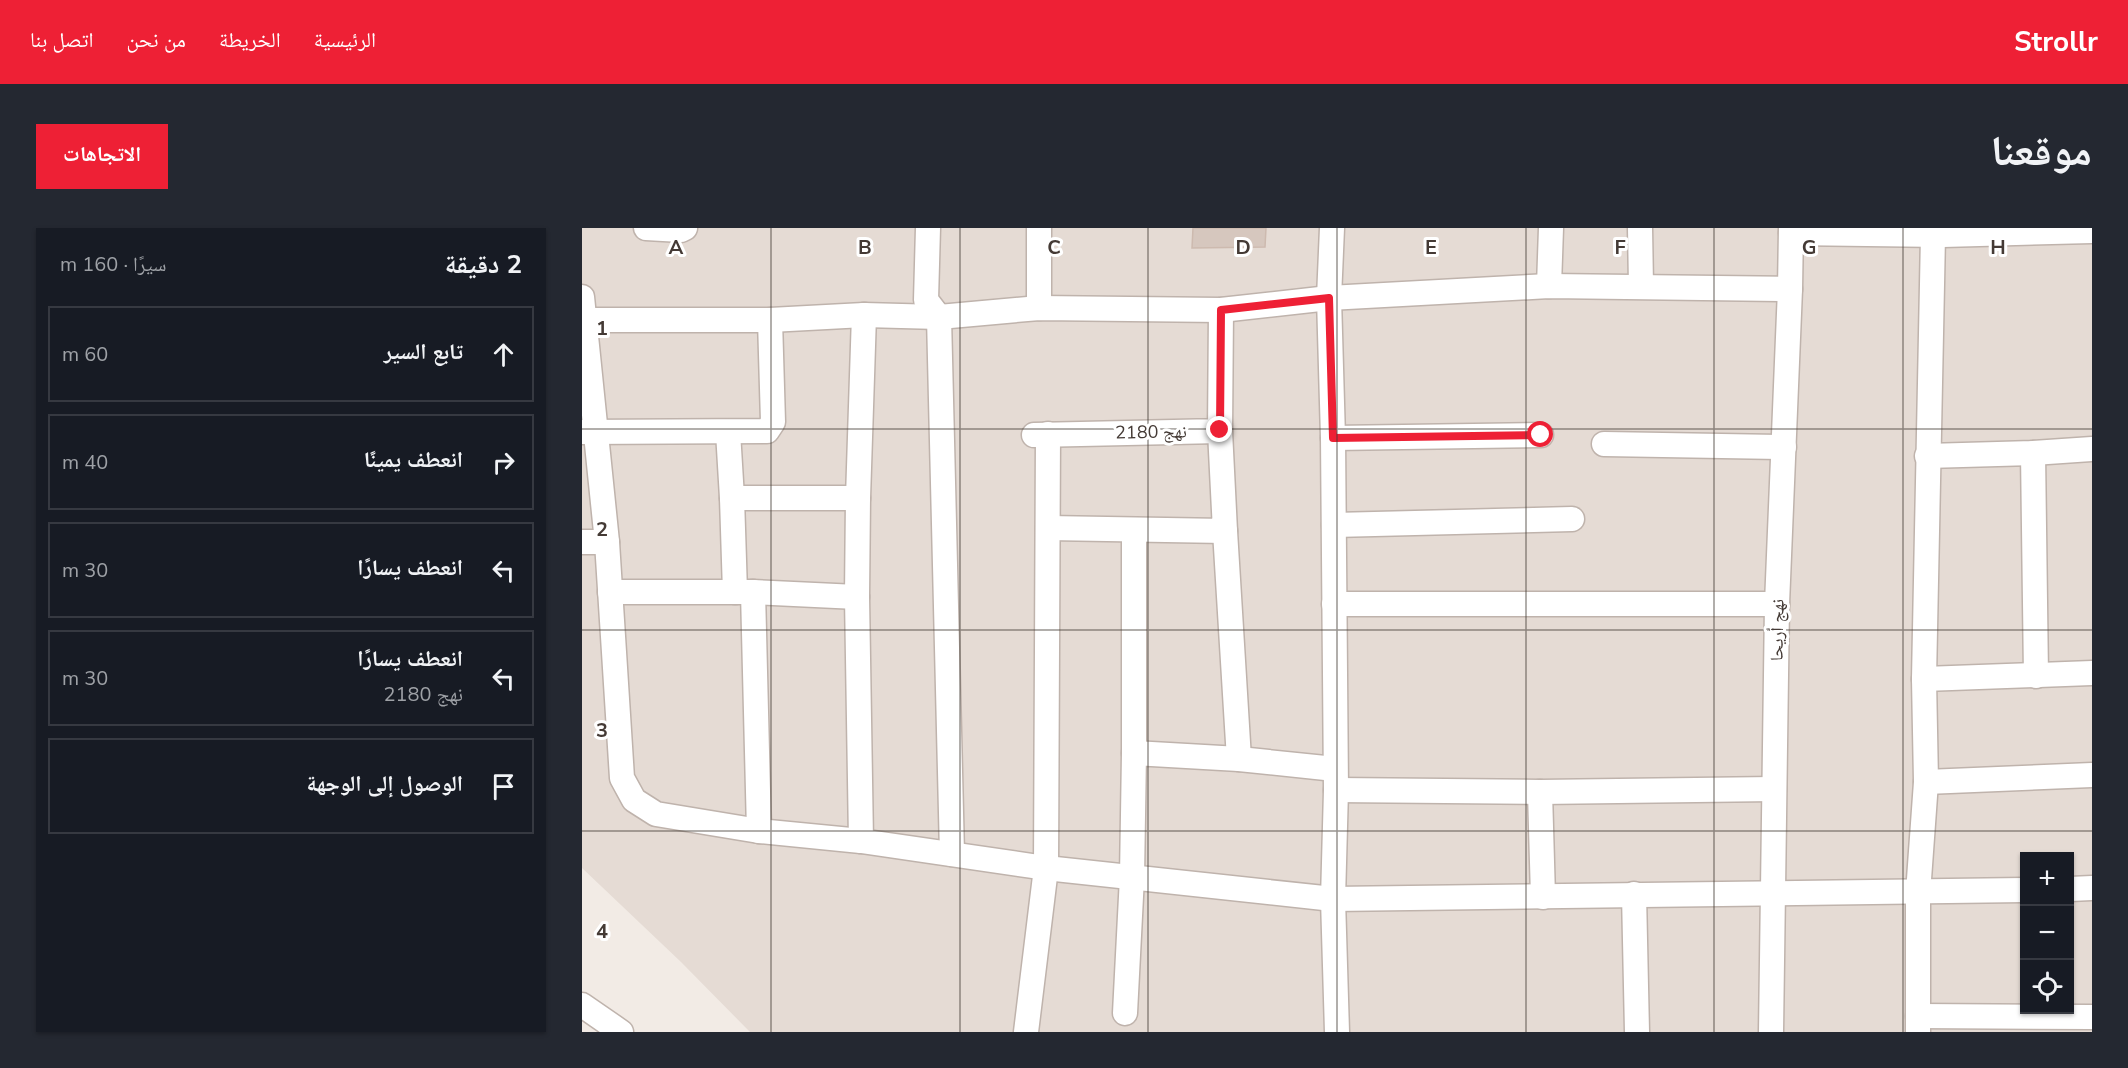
<!DOCTYPE html>
<html lang="ar">
<head>
<meta charset="utf-8">
<style>
  :root { --surface:#171b24; --page:#242831; --text:#f1f3f6; --muted:#9ea1a6; --line:#363941; --accent:#ee2035 }
  body { margin:0; font-family:"Nunito Sans","Noto Naskh Arabic",sans-serif; background:var(--page); color:var(--text); direction:rtl }
  .controls { position:absolute; right:18px; bottom:18px; display:grid; overflow:hidden; border-radius:0px; box-shadow:0 2px 4px #0004 }
  .controls button { width:54px; height:54px; display:grid; place-items:center; padding:0; border:0; border-bottom:2px solid var(--line); background:var(--surface); color:var(--text); font:30px sans-serif }
  .stop { position:absolute; width:18px; height:18px; margin:-14px; border:4px solid #ee2035; border-radius:50%; background:#fff }
  .stop.end { background:#ee2035; border-color:#fff; box-shadow:0 2px 6px #0008 }
  .list { margin:0; padding:0; list-style:none }
  h2 { display:flex; justify-content:space-between; align-items:center; height:78px; margin:0; padding:0 24px; font-size:26px }
  h2 small { font-size:20px; font-weight:400; color:var(--muted) }
  .list li { display:grid; grid-template-columns:39px 1fr auto; gap:18px; align-items:center; box-sizing:border-box; height:96px; margin:0 12px 12px; padding:0 12px; border:2px solid var(--line); border-radius:0px }
  .list b { display:block; font-size:22px; white-space:nowrap }
  .list p { margin:0; font-size:20px; white-space:nowrap; color:var(--muted) }
  .list em { font-size:20px; font-style:normal; color:var(--muted) }
  .icon { flex:none; width:33px; height:33px; fill:none; stroke:currentColor; stroke-width:2; stroke-linecap:round; stroke-linejoin:round }
  .map { position:relative; flex:none; width:1510px; height:804px; overflow:hidden; direction:ltr; border-radius:0px }
  header { display:flex; align-items:center; gap:36px; box-sizing:border-box; height:84px; padding:0 30px; background:var(--accent); color:#fff }
  header strong { font-size:28px }
  nav { display:flex; gap:33px; margin-inline-start:auto; font-size:21px }
  .intro { display:flex; align-items:center; justify-content:space-between; box-sizing:border-box; height:144px; padding:0 36px }
  h1 { margin:0; font-size:42px }
  .button { padding:15px 27px; border-radius:0px; background:var(--accent); color:#fff; font-size:21px; font-weight:700 }
  main { display:flex; gap:36px; padding:0 36px }
  aside { flex:1; background:var(--surface); border-radius:0px; box-shadow:0 2px 4px #0004 }
  .map>svg:first-child { display:block }
</style>
</head>
<body>
<header>
<strong>Strollr</strong>
<nav><a>الرئيسية</a><a>الخريطة</a><a>من نحن</a><a>اتصل بنا</a></nav>
</header>
<div class="intro"><h1>موقعنا</h1><a class="button">الاتجاهات</a></div>
<main>
<div class="map">
<svg width="1510" height="804" viewBox="0 0 1510 804">
  <rect width="100%" height="100%" fill="#f2ebe5"/>
  <path fill="#e5dbd4" fill-rule="evenodd" d="M0 0H1510V804H168L99 734 0 640ZM1442 628H1488V782H1442Z"/>
  <path fill="#d6c7be" stroke="#cdbaaf" stroke-width="1.5" d="M611 0H684L683 19 610 20Z"/>
  <g fill="none" stroke-linecap="round" stroke-linejoin="round">
    <g stroke="#bfb3ac" stroke-width="27">
      <g id="minor">
        <path d="M64 0 99 2 103 0"/>
        <path d="M346 0 344 72 357 89 370 626"/>
        <path d="M750 0 747 70 751 210 754 562 751 671 755 804"/>
        <path d="M1058 0 1059 58"/>
        <path d="M1209 5 1361 7 1510 3"/>
        <path d="M967 58 969 0"/>
        <path d="M0 69 25 314 40 550 52 572 74 586 177 603 279 613 464 640 751 671 1442 662"/>
        <path d="M457 80V0"/>
        <path d="M0 92H188L282 87 357 89 457 80 639 82 747 70 967 58 1208 61"/>
        <path d="M0 204 185 203 191 194 188 92"/>
        <path d="M146 204 150 270"/>
        <path d="M452 207 638 203 639 82"/>
        <path d="M751 210 959 207"/>
        <path d="M1022 216 1202 219"/>
        <path d="M1451 225 1454 448"/>
        <path d="M1345 228 1451 225 1510 221"/>
        <path d="M752 297 990 291"/>
        <path d="M466 300 643 303 638 203"/>
        <path d="M643 303 657 531"/>
        <path d="M0 314H25"/>
        <path d="M28 364H171L275 369"/>
        <path d="M153 364 150 270H276"/>
        <path d="M171 364 177 603"/>
        <path d="M752 376H1195"/>
        <path d="M1342 451 1510 445"/>
        <path d="M552 525V302"/>
        <path d="M1344 554 1510 547"/>
        <path d="M754 562 958 564 1192 561"/>
        <path d="M958 564 961 669"/>
        <path d="M279 613 275 369 276 270 282 87"/>
        <path d="M1488 661 1510 660"/>
        <path d="M1052 666 1055 804"/>
        <path d="M0 777 39 804"/>
        <path d="M543 785 550 649 552 525 657 531 753 541"/>
        <path d="M1336 788 1510 789"/>
        <path d="M444 804 464 640 466 206"/>
        <path d="M1189 804 1195 376 1208 61 1209 0"/>
        <path d="M1336 804V665L1344 554 1342 451 1351 7"/>
      </g>
    </g>
    <use href="#minor" stroke="#fff" stroke-width="24"/>
  </g>
  <g fill="none" stroke-linecap="round" stroke-linejoin="round">
    <path stroke="#ee2035" stroke-width="8" d="M638 202 639 82 747 70 751 210 959 207"/>
  </g>
  <path fill="none" stroke="#443a35" stroke-width="1.5" stroke-opacity="0.55" d="M189 0V804M378 0V804M566 0V804M755 0V804M944 0V804M1132 0V804M1321 0V804M0 201H1510M0 402H1510M0 603H1510"/>
  <g text-anchor="middle" stroke-width="6" stroke-linejoin="round" paint-order="stroke">
    <g font-size="18" fill="#443a35" stroke="#fff">
      <text transform="translate(569 204) rotate(-1)" y="6">نهج 2180</text>
      <text transform="translate(1195 402) rotate(-89)" y="6">نهج أريحا</text>
    </g>
  </g>
  <g font-size="20" text-anchor="middle" font-weight="bold" fill="#443a35" stroke="#fff" stroke-width="6" stroke-linejoin="round" paint-order="stroke">
    <text x="94" y="26">A</text>
    <text x="283" y="26">B</text>
    <text x="472" y="26">C</text>
    <text x="661" y="26">D</text>
    <text x="849" y="26">E</text>
    <text x="1038" y="26">F</text>
    <text x="1227" y="26">G</text>
    <text x="1416" y="26">H</text>
    <text x="20" y="107">1</text>
    <text x="20" y="308">2</text>
    <text x="20" y="509">3</text>
    <text x="20" y="710">4</text>
  </g>
</svg>
<div class="controls">
<button>+</button>
<button>−</button>
<button><svg class="icon" aria-label="locate" viewBox="0 0 24 24"><circle cx="12" cy="12" r="6"/><path d="M12 2v4M12 18v4M2 12h4M18 12h4"/></svg></button>
</div>
<div class="stop" style="left:959px;top:207px"></div>
<div class="stop end" style="left:638px;top:202px"></div>
</div>
<aside>
<h2>2 دقيقة<small>سيرًا · 160 m</small></h2>
<ul class="list">
<li><svg class="icon" aria-label="ahead" viewBox="0 0 24 24"><path d="M12 20V5M6 11l6-6 6 6"/></svg><div><b>تابع السير</b></div><em>60 m</em></li>
<li><svg class="icon" aria-label="right" viewBox="0 0 24 24"><path d="M7 20v-9h11M14 6l5 5-5 5"/></svg><div><b>انعطف يمينًا</b></div><em>40 m</em></li>
<li><svg class="icon" aria-label="left" viewBox="0 0 24 24"><path d="M17 20v-9H6M10 6l-5 5 5 5"/></svg><div><b>انعطف يسارًا</b></div><em>30 m</em></li>
<li><svg class="icon" aria-label="left" viewBox="0 0 24 24"><path d="M17 20v-9H6M10 6l-5 5 5 5"/></svg><div><b>انعطف يسارًا</b><p>نهج 2180</p></div><em>30 m</em></li>
<li><svg class="icon" aria-label="arrive" viewBox="0 0 24 24"><path d="M6 21V4h12l-3 4 3 4H6"/></svg><div><b>الوصول إلى الوجهة</b></div></li>
</ul>
</aside>
</main>
</body>
</html>
